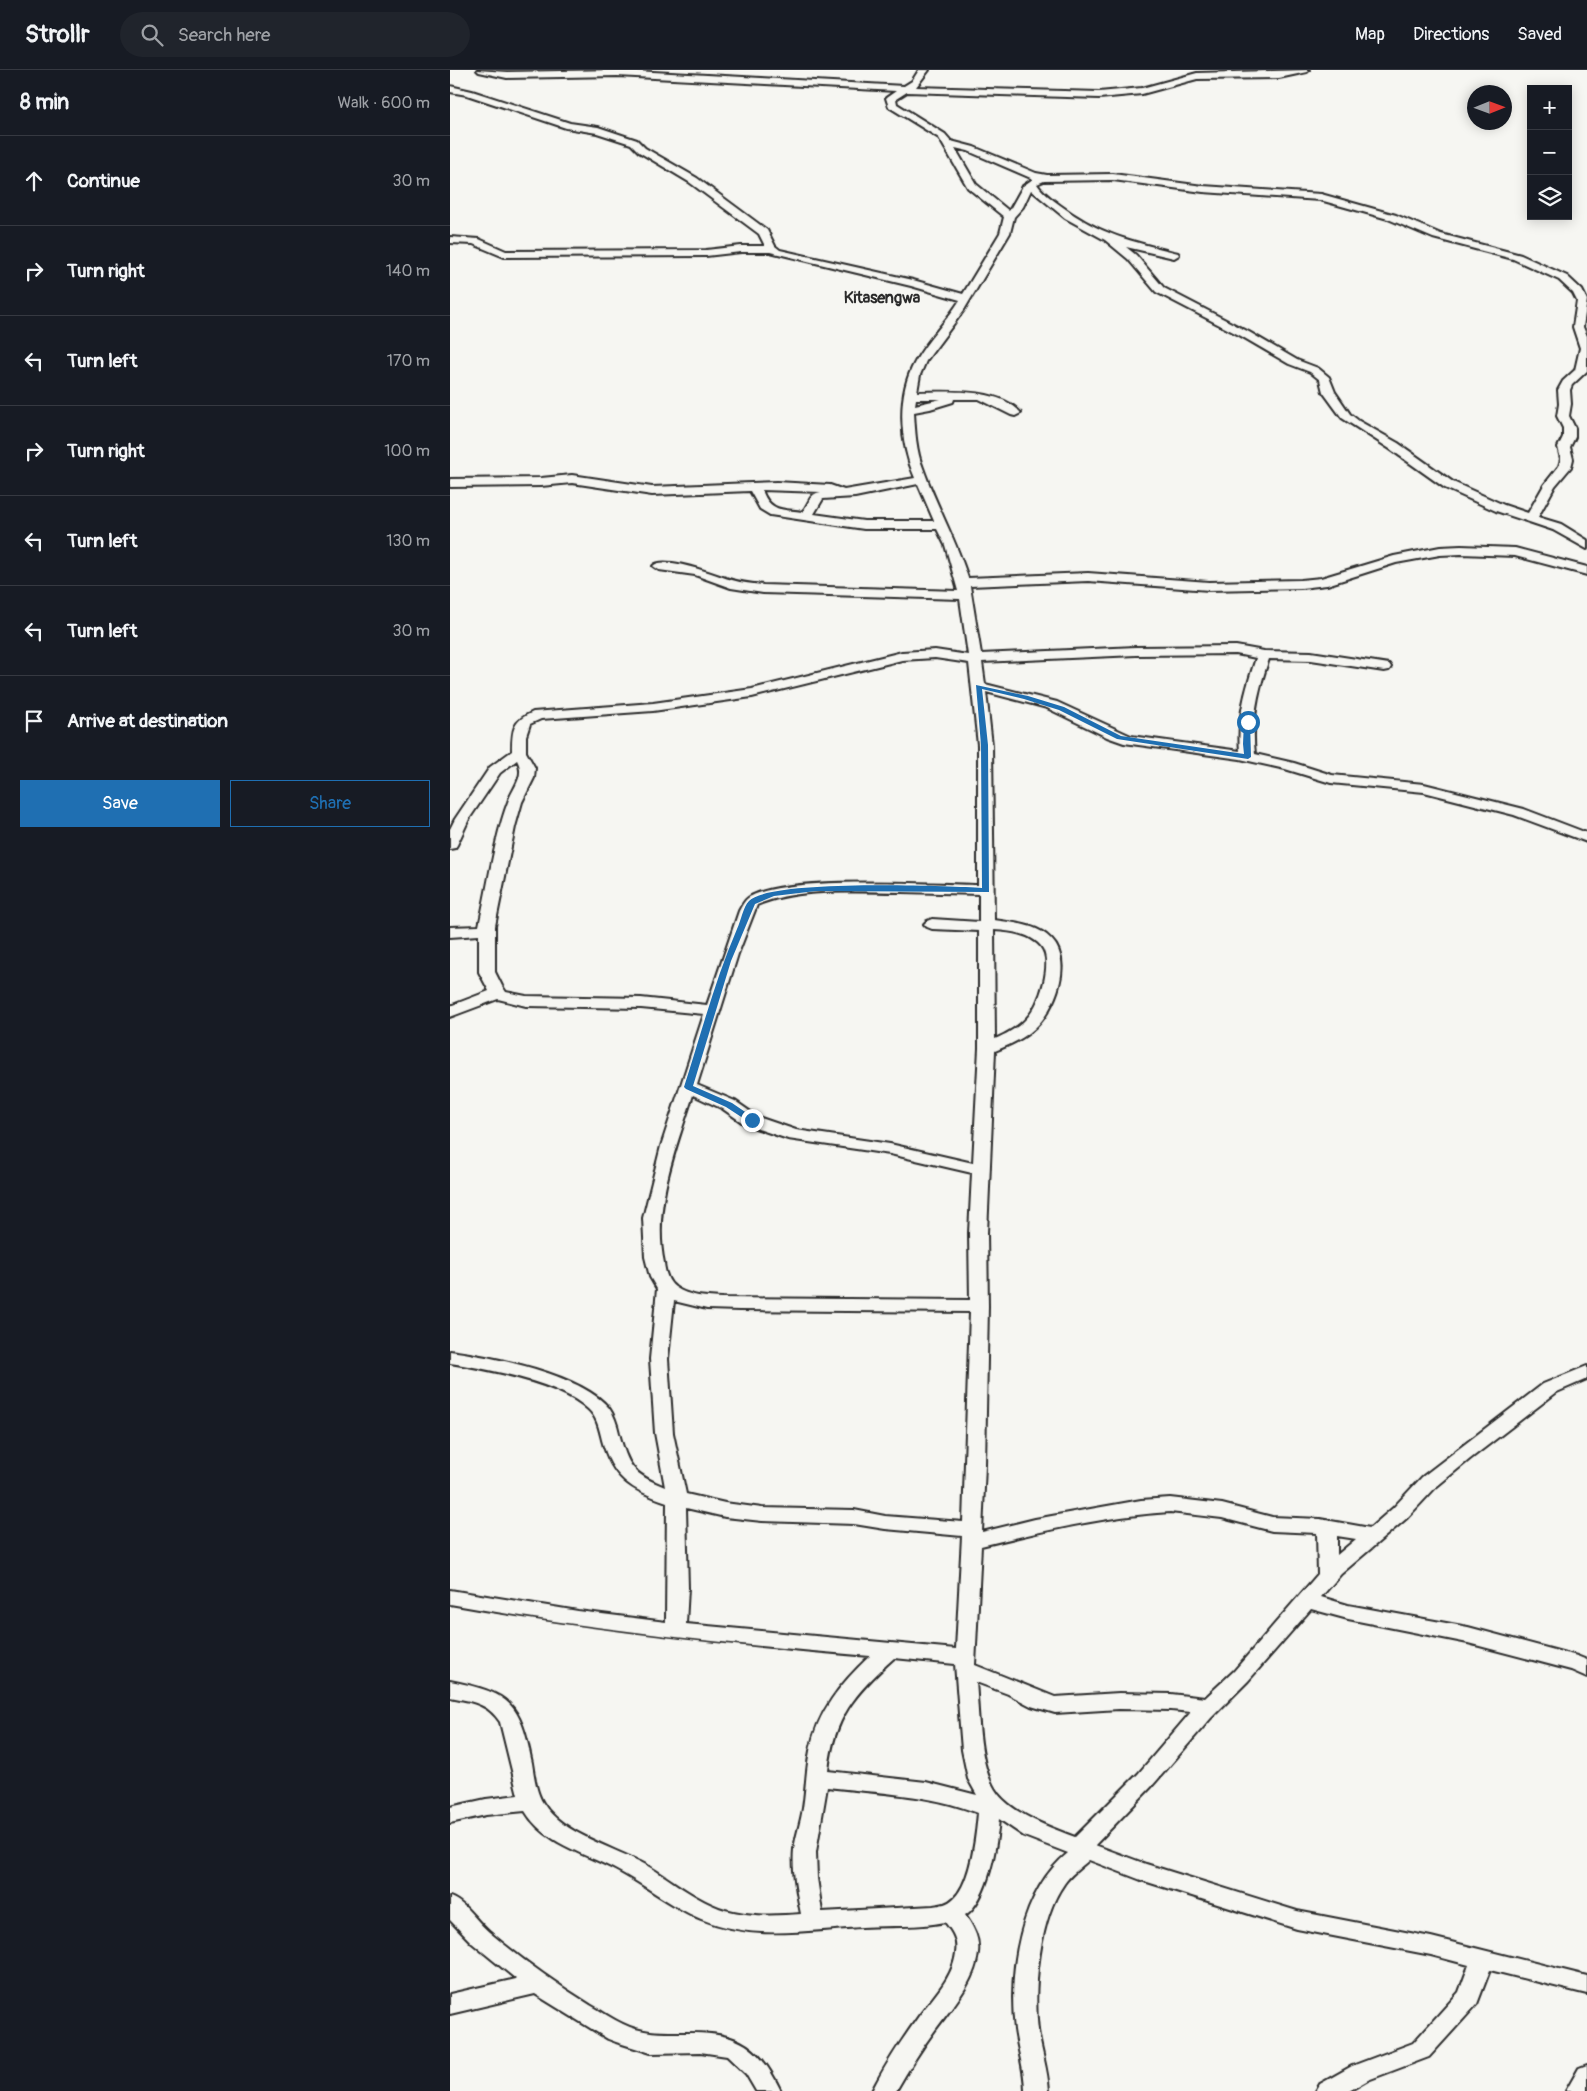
<!DOCTYPE html>
<html lang="en">
<head>
<meta charset="utf-8">
<style>
  :root { --surface:#171b24; --page:#20242c; --text:#f1f3f6; --muted:#9ea1a6; --line:#363941; --accent:#1f6fb2 }
  body { margin:0; font-family:Pangolin,sans-serif; background:var(--page); color:var(--text) }
  .controls { position:absolute; right:15px; top:15px; display:grid; overflow:hidden; border-radius:0px; box-shadow:0 2px 12px #0003 }
  .controls button { width:45px; height:45px; display:grid; place-items:center; padding:0; border:0; border-bottom:1px solid var(--line); background:var(--surface); color:var(--text); font:25px sans-serif }
  .compass { position:absolute; left:1017px; top:15px; width:45px; height:45px; border-radius:50%; background:var(--surface); box-shadow:0 2px 12px #0003; rotate:89deg }
  .stop { position:absolute; width:15px; height:15px; margin:-11px; border:4px solid #1f6fb2; border-radius:50%; background:#fff }
  .stop.end { background:#1f6fb2; border-color:#fff; box-shadow:0 1px 5px #0008 }
  .list { margin:0; padding:0; list-style:none }
  h2 { display:flex; justify-content:space-between; align-items:center; height:65px; margin:0; padding:0 20px; font-size:21px }
  h2 small { font-size:16px; font-weight:400; color:var(--muted) }
  .list li { display:grid; grid-template-columns:32px 1fr auto; gap:15px; align-items:center; box-sizing:border-box; height:90px; padding:0 20px; border-top:1px solid var(--line) }
  .list b { display:block; font-size:19px; white-space:nowrap }
  .list em { font-size:16px; font-style:normal; color:var(--muted) }
  .actions { display:flex; gap:10px; padding:15px 20px }
  .actions a { flex:1; padding:11px 0; border:1px solid var(--accent); border-radius:0px; text-align:center; font-size:18px; color:var(--accent) }
  .actions .main { background:var(--accent); color:#fff }
  .icon { flex:none; width:28px; height:28px; fill:none; stroke:currentColor; stroke-width:2; stroke-linecap:round; stroke-linejoin:round }
  .map { position:relative; flex:none; width:1137px; height:2021px; overflow:hidden }
  header { display:flex; align-items:center; gap:30px; box-sizing:border-box; height:70px; padding:0 25px; background:var(--surface); border-bottom:1px solid var(--line) }
  header strong { font-size:24px }
  nav { display:flex; gap:28px; margin-inline-start:auto; font-size:18px }
  .search { width:350px; height:45px; background:var(--page); display:flex; align-items:center; gap:12px; box-sizing:border-box; padding:0 18px; border-radius:28px; color:var(--muted); font-size:19px }
  main { display:flex }
  aside { flex:1; background:var(--surface) }
  .map>svg:first-child { display:block }
</style>
</head>
<body>
<header>
<strong>Strollr</strong>
<div class="search"><svg class="icon" aria-label="search" viewBox="0 0 24 24"><circle cx="10" cy="10" r="6"/><path d="M15 15l6 6"/></svg>Search here</div>
<nav><a>Map</a><a>Directions</a><a>Saved</a></nav>
</header>
<main>
<aside>
<h2>8 min<small>Walk · 600 m</small></h2>
<ul class="list">
<li><svg class="icon" aria-label="ahead" viewBox="0 0 24 24"><path d="M12 20V5M6 11l6-6 6 6"/></svg><div><b>Continue</b></div><em>30 m</em></li>
<li><svg class="icon" aria-label="right" viewBox="0 0 24 24"><path d="M7 20v-9h11M14 6l5 5-5 5"/></svg><div><b>Turn right</b></div><em>140 m</em></li>
<li><svg class="icon" aria-label="left" viewBox="0 0 24 24"><path d="M17 20v-9H6M10 6l-5 5 5 5"/></svg><div><b>Turn left</b></div><em>170 m</em></li>
<li><svg class="icon" aria-label="right" viewBox="0 0 24 24"><path d="M7 20v-9h11M14 6l5 5-5 5"/></svg><div><b>Turn right</b></div><em>100 m</em></li>
<li><svg class="icon" aria-label="left" viewBox="0 0 24 24"><path d="M17 20v-9H6M10 6l-5 5 5 5"/></svg><div><b>Turn left</b></div><em>130 m</em></li>
<li><svg class="icon" aria-label="left" viewBox="0 0 24 24"><path d="M17 20v-9H6M10 6l-5 5 5 5"/></svg><div><b>Turn left</b></div><em>30 m</em></li>
<li><svg class="icon" aria-label="arrive" viewBox="0 0 24 24"><path d="M6 21V4h12l-3 4 3 4H6"/></svg><div><b>Arrive at destination</b></div></li>
</ul>
<div class="actions"><a class="main">Save</a><a>Share</a></div>
</aside>
<div class="map">
<svg width="1137" height="2021" viewBox="0 0 1137 2021">
  <rect width="100%" height="100%" fill="#f6f6f2"/>
  <filter id="ink" filterUnits="userSpaceOnUse"><feTurbulence type="fractalNoise" baseFrequency=".02" numOctaves="2"/><feDisplacementMap in="SourceGraphic" scale="10" xChannelSelector="R" yChannelSelector="G"/><feConvolveMatrix kernelMatrix="1 2 1 2 8 2 1 2 1" color-interpolation-filters="sRGB"/></filter>
  <g filter="url(#ink)">
    <g fill="none" stroke-linecap="round" stroke-linejoin="round">
      <g stroke="#2b2b2b" stroke-width="4">
        <g id="minor">
          <path d="M27 0 57 2 167 0 454 16 462 11 469 0H479L466 17 649 22 692 18 747 3 859 0 857 2 829 8 747 9 692 24 649 28 457 22 446 29 447 34 495 64 501 71 524 77 586 103 597 105 663 104 753 116 871 124 946 145 991 164 1071 185 1117 206 1132 220 1137 230 1133 257 1137 266V301L1122 315 1120 320 1121 334 1119 346 1125 358V367L1120 377 1123 389 1121 397 1105 416 1088 447 1111 454 1137 470V479L1103 460 1046 441 995 418 940 379 892 348 873 322 870 310 860 302 839 294 791 266 706 222 678 189 655 170 615 148 581 120 573 137 564 147 560 163 514 240 476 291 470 305 467 322C498 322 548 317 571 343L565 346 561 345 529 329H504L503 332 480 339 464 342C465 360 466 381 473 398 486 435 506 470 518 508L638 503 759 512 851 510 871 508 944 486 990 477 1011 476 1065 478 1137 497V505L1065 486 1011 484 990 485 946 493 877 515 851 518 759 520 638 511 520 516 531 584 686 577 786 576 814 581 861 582 939 594 941 597 939 600 934 601 861 590 819 589C808 620 801 651 805 684L844 693 882 705 974 714 1074 739 1137 763V772L1064 745 974 722 881 713 835 699 790 689 674 673 657 667 597 638 536 622 542 675 544 850C563 853 587 854 601 869 624 892 605 939 585 958 573 969 559 975 545 981L537 1163 538 1236 535 1395 532 1462 585 1449 646 1438 691 1430 720 1428 772 1434 822 1447 870 1449 920 1458 943 1438 972 1407 1093 1314 1137 1296V1309L1107 1322 1020 1389 986 1417 957 1448 891 1504 871 1527 898 1535 1018 1557 1127 1586 1137 1590V1607L1121 1600 1018 1573 898 1549 861 1539 798 1611 761 1648 702 1716 645 1775 696 1794 847 1841 981 1867 1137 1906V1924L1040 1900 1027 1934 979 1987 918 2010 899 2021H866L870 2014 902 1996 963 1973 1009 1922 1019 1895 981 1885 847 1859 691 1810 639 1790C630 1798 620 1805 614 1814 589 1849 583 1919 588 1960 591 1981 598 2000 599 2021H575C575 2000 568 1981 565 1960 558 1901 570 1822 618 1783L574 1766 549 1749C547 1774 538 1831 515 1845 523 1856 530 1869 528 1883 525 1912 502 1937 485 1960 471 1979 458 2000 446 2021H422C435 1995 452 1970 469 1946 483 1927 503 1908 506 1883 508 1870 503 1862 495 1852 468 1858 440 1855 412 1857 357 1860 304 1871 251 1849 220 1836 193 1813 163 1798 133 1783 93 1772 75 1741L36 1745 0 1753V1737L36 1729 68 1725 50 1652C38 1633 21 1631 0 1627V1611C60 1623 70 1632 82 1693 84 1706 86 1722 93 1733 111 1764 166 1778 196 1795 222 1810 246 1831 275 1840 300 1847 326 1846 351 1844 347 1823 342 1801 344 1779 346 1765 351 1752 353 1738 356 1719 356 1700 360 1681 367 1642 391 1613 420 1586 279 1574 139 1559 0 1534V1520L128 1541 216 1552 217 1432C181 1420 162 1408 152 1370 149 1358 147 1347 138 1339 110 1312 37 1299 0 1293V1281C43 1287 131 1304 159 1338 164 1345 167 1354 169 1363 178 1396 182 1404 215 1417L205 1363 200 1289 207 1219 200 1207 195 1187 193 1148 211 1076 254 944 191 938 76 936 48 929 0 947V936L39 921 29 902V865L0 867V857L29 856C38 817 44 769 58 732 63 717 76 706 67 690L50 703 19 749 7 775 5 778 0 779V759L5 749 40 697 62 681C62 659 63 651 83 642L203 633 302 619 452 582 485 580 518 585 510 529 313 523 281 518 245 505 209 500 203 496C213 484 268 506 282 510 292 513 303 514 313 515L508 521 495 475 487 459H414L320 445 310 439 300 421 202 425 122 413 91 416 0 417V409L91 408 122 405 202 417 326 412 380 415 394 420 465 408C450 374 446 325 465 292 477 270 497 251 510 230L461 216 320 182H291L256 186 54 187 23 174 0 173V167L29 169 56 181 256 180 291 176H315L309 164 239 112 189 82 181 74 147 63 116 58 17 25 0 22V16L22 21 120 53 148 57 187 70 195 78 247 108 317 160 325 176 330 180 463 210 513 224 550 163 554 147 518 118 489 68 439 37 436 28 446 21 167 6 57 8 29 2ZM505 78 518 81 583 109 573 116 559 141 526 114ZM663 110 753 122 870 130 938 149 983 168 1063 189 1109 210 1123 223 1127 231 1123 257 1130 278 1125 300 1113 311 1108 320 1109 334 1107 346 1113 358V367L1108 377 1111 389 1109 396 1094 415 1078 443 1054 435 1003 412 948 373 909 351 900 344 885 322 879 307 868 298 847 290 799 262 714 218 686 185 676 177 724 188 729 185 728 183C681 171 650 165 610 135 602 129 593 123 587 114L594 111ZM466 329H491L465 335ZM468 414 484 451H414L364 444 373 429 405 427ZM312 420 371 422C358 424 360 434 352 442 332 439 320 442 312 420ZM786 584 806 588C796 618 787 649 790 681L681 666 607 632 535 614 532 592 686 585ZM485 588 519 593 528 675V815C483 814 330 805 298 828 294 831 291 837 289 841L257 935 191 928 76 926 56 922 52 916 45 902V856L65 757 72 732 84 708 85 698 76 682V666L80 654 91 649 203 641 302 627 452 590ZM452 822 529 824V852L482 849 477 851 474 854 477 857 482 859 529 861V978L523 1093 440 1074 346 1060 308 1047 285 1031 247 1015 288 884 307 835C348 817 408 822 452 822ZM544 860C560 861 580 863 591 876 604 891 590 935 577 948 568 958 557 964 545 969ZM243 1025 273 1039 296 1055 338 1069 440 1084 522 1103 519 1163 520 1230 273 1228C258 1227 238 1227 225 1217 218 1212 215 1202 214 1193 202 1137 226 1078 243 1025ZM224 1231 257 1239 289 1240 520 1242 513 1452 435 1446 404 1440 312 1438 275 1433 236 1424 223 1363 218 1289ZM236 1438 275 1447 312 1451 404 1454 435 1459 512 1466 506 1579 236 1554 238 1518ZM720 1442 772 1448 822 1461 867 1463 868 1504 784 1601 755 1628 721 1624 669 1623 605 1627 525 1595 531 1476C593 1461 656 1446 720 1442ZM887 1466 906 1469 887 1485ZM444 1588 505 1594 512 1680 518 1709 527 1725 476 1712 378 1701C384 1647 404 1624 444 1588ZM526 1612 558 1624 581 1636 605 1643 669 1639 721 1640 741 1642 688 1704 625 1767C601 1758 565 1745 548 1724 528 1698 529 1644 526 1612ZM377 1717C428 1723 480 1724 528 1743 526 1766 521 1812 504 1828 498 1834 491 1835 483 1836L372 1842 367 1808 366 1782Z"/>
          <path d="M0 1827C16 1833 26 1851 39 1862 71 1889 105 1913 140 1935 151 1941 162 1949 173 1954 191 1963 209 1963 228 1963 283 1962 306 1969 331 2021H306L296 2004 277 1986 250 1982 201 1983 166 1972 158 1969 85 1924 0 1944V1924L66 1909 22 1873 0 1850Z"/>
          <path d="M1137 1995V2021H1116L1129 1998Z"/>
        </g>
      </g>
      <use href="#minor" fill="#f6f6f2" fill-rule="evenodd"/>
    </g>
  </g>
  <path fill="#1f6fb2" d="M526 615 578 626 614 637 671 666 794 684 793 674 794 652 800 651 801 687 798 689 667 669 609 640 574 629 532 619 538 675 539 822 366 821 324 826 305 834 281 891 243 1016 282 1033 307 1050 299 1052 276 1037 236 1019 234 1017C251 964 265 910 287 859 291 851 293 837 299 831 320 809 496 816 532 818L531 675Z"/>
  <g text-anchor="middle" stroke-width="4" stroke-linejoin="round" paint-order="stroke">
    <g font-size="16" font-weight="bold" fill="#2b2b2b" stroke="#f6f6f2">
      <text x="432" y="233">Kitasengwa</text>
    </g>
  </g>
</svg>
<div class="controls">
<button>+</button>
<button>−</button>
<button><svg class="icon" aria-label="layers" viewBox="0 0 24 24"><path d="M12 4l9 5-9 5-9-5zM3 14l9 5 9-5"/></svg></button>
</div>
<svg class="compass" viewBox="-18 -18 36 36"><path d="M0-13l5 13h-10z" fill="#e53935"/><path d="M0 13l5-13h-10z" fill="#9ea1a6"/></svg>
<div class="stop" style="left:798px;top:652px"></div>
<div class="stop end" style="left:302px;top:1050px"></div>
</div>
</main>
</body>
</html>
